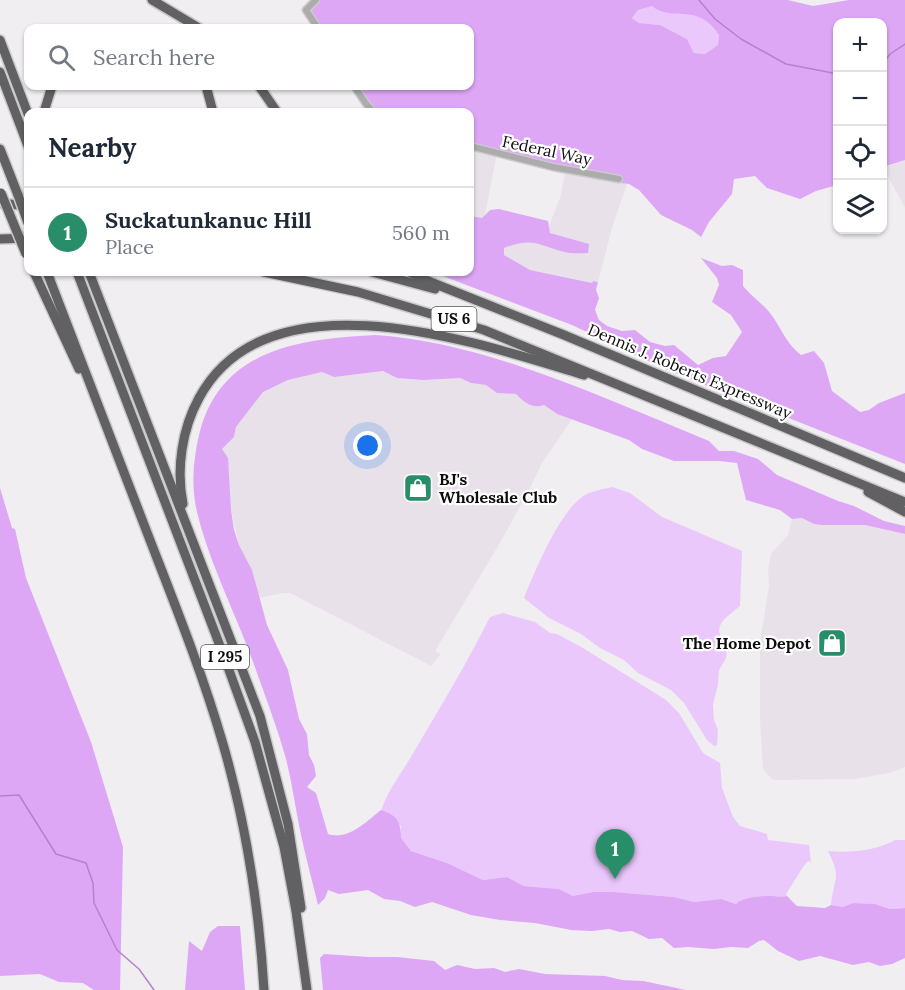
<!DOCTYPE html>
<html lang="en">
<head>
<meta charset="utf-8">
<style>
  :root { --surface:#fff; --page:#f2f2f3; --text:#1f2937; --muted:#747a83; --line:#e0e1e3; --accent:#288e6a }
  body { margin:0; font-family:Lora,serif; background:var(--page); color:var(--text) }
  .controls { position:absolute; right:18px; top:18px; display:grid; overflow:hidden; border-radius:12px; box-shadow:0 2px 4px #0004 }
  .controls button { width:54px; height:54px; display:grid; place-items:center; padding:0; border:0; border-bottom:2px solid var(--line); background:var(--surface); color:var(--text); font:30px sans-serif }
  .you { position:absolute; left:368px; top:446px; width:21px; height:21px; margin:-15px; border:4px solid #fff; border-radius:50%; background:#1a73e8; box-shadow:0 0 0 9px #1a73e833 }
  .badge { display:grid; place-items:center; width:39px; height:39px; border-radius:50%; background:var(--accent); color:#fff; font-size:20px; font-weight:700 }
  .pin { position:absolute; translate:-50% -50px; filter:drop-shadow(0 2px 3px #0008) }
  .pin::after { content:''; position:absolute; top:32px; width:21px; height:18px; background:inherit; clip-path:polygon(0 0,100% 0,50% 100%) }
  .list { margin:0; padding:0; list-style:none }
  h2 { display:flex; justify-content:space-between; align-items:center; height:78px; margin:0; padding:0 24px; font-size:26px }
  h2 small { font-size:20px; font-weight:400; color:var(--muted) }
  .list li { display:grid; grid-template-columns:39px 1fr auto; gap:18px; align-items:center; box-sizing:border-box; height:90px; padding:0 24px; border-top:2px solid var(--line) }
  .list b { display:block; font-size:22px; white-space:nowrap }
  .list p { margin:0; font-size:20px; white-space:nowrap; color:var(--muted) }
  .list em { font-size:20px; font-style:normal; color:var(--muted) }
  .icon { flex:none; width:33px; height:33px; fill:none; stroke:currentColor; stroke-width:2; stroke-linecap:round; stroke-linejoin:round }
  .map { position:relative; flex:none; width:905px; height:990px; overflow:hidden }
  .search { position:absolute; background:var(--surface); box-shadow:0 2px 4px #0004; left:24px; top:24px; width:450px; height:66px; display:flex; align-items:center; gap:15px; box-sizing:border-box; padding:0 21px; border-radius:12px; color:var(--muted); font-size:22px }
  .panel { position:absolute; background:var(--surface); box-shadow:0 2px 4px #0004; left:24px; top:108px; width:450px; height:168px; border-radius:12px }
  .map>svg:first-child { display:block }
</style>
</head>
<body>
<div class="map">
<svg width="905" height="990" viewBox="0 0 905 990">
  <rect width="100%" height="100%" fill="#f0eef1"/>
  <g fill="#e8e1ea">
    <path d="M470 145 497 153 485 215 482 218 470 216Z"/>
    <path d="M905 160V207L883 168Z"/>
    <path d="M565 171 627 184 612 228 598 282 593 281 592 283 530 270 504 255V248L521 241 540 244 567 253 548 229 561 195Z"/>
    <path d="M383 371 397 378 423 380 460 378 471 383 486 385 497 393 516 394 544 405 557 414 572 419 542 463 528 492 497 548 435 651 441 654 431 666 290 593H283L259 598 252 570 239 545 231 510 222 449 234 437 236 427 263 392 288 380 322 372 334 377Z"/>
    <path d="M802 518 814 524 865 525 905 534V767L889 773 855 779 773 780 763 769 760 720V642L769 586 768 569 771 554 788 535 792 519Z"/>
  </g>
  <g fill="#eac8fb">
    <path d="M652 6C679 18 700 6 719 35L718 45 705 54 694 53 687 39 660 25 639 23 632 18 638 10Z"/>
    <path d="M612 487 630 493 662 517 742 551 740 606C720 622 712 626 727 650L726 658 719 670 718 685 713 704 714 720 718 730 717 745 714 746 707 740 684 703 671 690 638 673 624 660 600 648 581 634 549 618 524 598C535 571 560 510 585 495 592 491 604 489 612 487Z"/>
    <path d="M503 613 535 622 550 633 557 634 583 648 666 700 679 713 703 753 720 763 722 788 733 817 740 826 767 834 768 840 809 845 811 862 808 861C799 871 794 883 786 894L787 896C779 898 774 895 767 896 758 896 743 898 736 904L721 899 694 902 674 897 614 892H593L573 896 559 889 524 886 507 877 483 880 447 863 411 851 400 838 401 826 381 811C388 789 404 770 415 750 441 706 467 663 490 617Z"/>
    <path d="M895 840H905V908L890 909 875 904 853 903 843 907 831 905C834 876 842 879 828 851 849 853 876 851 895 840Z"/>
  </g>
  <g fill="#dda7f5" fill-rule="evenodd">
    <path d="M315 0H788L813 6 849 0H905V160L883 167 882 22H838L837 185 816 191 800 199 767 188 755 176 734 179 732 194 709 222 701 237 692 230 661 215 639 190 629 184 611 182 470 145V112H376L355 86H470V28H319L307 9ZM652 6C672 23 697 1 719 35L718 45 705 54 694 53 687 39 660 25 639 23 632 18 638 10Z"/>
    <path d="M499 209 548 221 550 233 589 244 588 253C580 253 571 254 564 252 538 245 532 237 504 248V255L530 270 592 283 593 281 598 282 596 290 599 298 595 310 599 320 607 326 622 331 635 330 650 342 665 346 674 345 698 365 713 358 726 356 742 332 731 315 712 302 719 285 717 278 701 258 722 266 732 265 743 270V286C751 296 762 303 770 313 781 327 786 344 801 355L814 351 824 363 832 391 860 412 869 410 879 403 905 393V464L665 369 572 325 440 275 435 272H470V216L482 218 490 210Z"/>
    <path d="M376 335C489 343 605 399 709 441L719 451H734L758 459 777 475 838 501 854 506 884 521 905 526V534L865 525H822L814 524 802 518 792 519 780 510 746 500 737 463 719 461H674L642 449 629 440 557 414 544 405C532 409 525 403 516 394L497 393 486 385 471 383 460 378 423 380 397 378 383 371 334 377 322 372 288 380 263 392 236 427 234 437 222 449 228 458 231 510 234 530 239 545 252 570 267 625 288 670 299 719 307 734 309 755 314 765 316 776 307 787 316 793 328 834C348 841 367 821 381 810 397 815 401 822 401 838L411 851 447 863 483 880 507 877 524 886 559 889 573 896 593 892H614L674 897 694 902 721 899 736 904C742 898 758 896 767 896 774 895 779 898 787 896L797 906 825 908 831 905 843 907 853 903 875 904 890 909 905 908V958L892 964 880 966 869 962 853 965 820 956 799 961 778 951 764 940 759 941 748 948 731 947 714 949 688 947 674 948 662 938 649 939 632 931 620 932 609 929 592 931 571 930 535 923 500 920 471 915 432 902 415 907 400 901 384 899 368 890 339 894 328 890 325 898 318 905C312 880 305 855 300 830 295 806 292 782 286 759 278 730 267 701 257 673 239 620 210 566 197 512 191 486 193 461 199 435 220 348 300 339 376 335Z"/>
    <path d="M0 488 12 528 15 529 26 578 91 742 123 847 120 990H94L83 983 59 982 40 974 0 976Z"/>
    <path d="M218 926H240L245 990H185L189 941 202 951 210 932Z"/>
    <path d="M324 954 369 957H397L434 961 445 970 457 965 475 969 494 968 505 972 519 969 545 974 605 976 622 980 643 981 686 990H323L320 958Z"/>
  </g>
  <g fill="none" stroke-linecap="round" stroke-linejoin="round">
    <g stroke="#b581cc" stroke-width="1.5">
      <path d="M699 0 715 19 741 39 786 64 838 74"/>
      <path d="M882 65 890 54 905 44"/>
      <path d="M0 796 19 795 56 854 86 863 93 883 94 903 117 950 139 969 154 990"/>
    </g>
    <g stroke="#cccacd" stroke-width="9">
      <g id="minor">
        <path d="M316 0 306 10 318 28"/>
        <path d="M354 86 367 105 374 112"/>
        <path d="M470 146 553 167 619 179"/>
      </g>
    </g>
    <g stroke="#cccacd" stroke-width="12">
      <g id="highway">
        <path d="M152 0 199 28"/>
        <path d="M0 40 28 114"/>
        <path d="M0 72 28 146"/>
        <path d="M206 86 213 112"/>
        <path d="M259 86 277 112"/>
        <path d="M44 112 52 86"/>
        <path d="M0 149 18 195"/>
        <path d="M0 203 28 206"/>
        <path d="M0 239 28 238"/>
        <path d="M34 272 79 369"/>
        <path d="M47 272C79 355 111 438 143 522 171 595 201 668 223 744 246 824 259 907 264 990"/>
        <path d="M77 272 225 659 255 742 284 847 296 911 307 990"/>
        <path d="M89 272 260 716 288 824 301 908"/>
        <path d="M264 272 358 292 484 330 905 502"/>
        <path d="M372 272 435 289"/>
        <path d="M409 272 433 283 564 335 905 478"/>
        <path d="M868 492 905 512"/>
        <path d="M183 504C176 469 182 429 199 398 268 270 479 343 584 375"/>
      </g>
    </g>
    <use href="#minor" stroke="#acacad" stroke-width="6"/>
    <use href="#highway" stroke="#616062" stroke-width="9"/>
    <g stroke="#cccacd" stroke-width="12" stroke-linecap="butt">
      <g id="highway-bridge">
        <path d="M1 193 26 254"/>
        <path d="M18 195 28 223"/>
      </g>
    </g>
    <use href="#highway-bridge" stroke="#616062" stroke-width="9"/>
  </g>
  <defs>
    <g id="shop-square" transform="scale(1.5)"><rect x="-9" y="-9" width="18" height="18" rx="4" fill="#288e6a" stroke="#fff"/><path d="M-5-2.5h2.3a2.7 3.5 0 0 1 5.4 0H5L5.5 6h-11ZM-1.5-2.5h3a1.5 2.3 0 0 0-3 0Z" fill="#fff"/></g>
  </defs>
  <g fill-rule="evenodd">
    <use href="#shop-square" x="418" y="488"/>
    <use href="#shop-square" x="832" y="643"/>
  </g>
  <g text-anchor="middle" stroke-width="4.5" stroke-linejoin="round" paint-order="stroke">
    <g fill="#fff" stroke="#565556" stroke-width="1.5">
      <rect x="431.5" y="307" width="45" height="24" rx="4.5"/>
      <rect x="201" y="645" width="48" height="24" rx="4.5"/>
    </g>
    <g font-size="15" font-weight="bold" fill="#0d0c0d">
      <text x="454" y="324">US 6</text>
      <text x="225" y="662">I 295</text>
    </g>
    <g font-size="16" fill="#0d0c0d" stroke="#fff">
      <text transform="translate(547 150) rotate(12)" y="6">Federal Way</text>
      <text transform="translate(690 371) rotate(23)" y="6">Dennis J. Roberts Expressway</text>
    </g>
    <g font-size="16" font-weight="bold" fill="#0d0c0d" stroke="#fff" text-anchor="start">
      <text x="439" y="485">BJ's<tspan x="439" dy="18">Wholesale Club</tspan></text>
      <text x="811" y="649" text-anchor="end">The Home Depot</text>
    </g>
  </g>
</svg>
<div class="controls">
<button>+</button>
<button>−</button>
<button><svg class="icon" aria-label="locate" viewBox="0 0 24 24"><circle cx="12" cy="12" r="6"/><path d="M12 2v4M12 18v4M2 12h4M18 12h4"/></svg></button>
<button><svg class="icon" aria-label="layers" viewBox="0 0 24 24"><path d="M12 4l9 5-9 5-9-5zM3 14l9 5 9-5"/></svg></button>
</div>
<div class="you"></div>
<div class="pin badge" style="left:615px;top:879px">1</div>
<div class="search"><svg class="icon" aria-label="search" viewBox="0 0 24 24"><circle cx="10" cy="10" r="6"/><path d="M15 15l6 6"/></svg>Search here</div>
<section class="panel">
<h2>Nearby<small></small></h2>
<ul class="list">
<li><span class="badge">1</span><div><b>Suckatunkanuc Hill</b><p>Place</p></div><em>560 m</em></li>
</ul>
</section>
</div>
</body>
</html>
